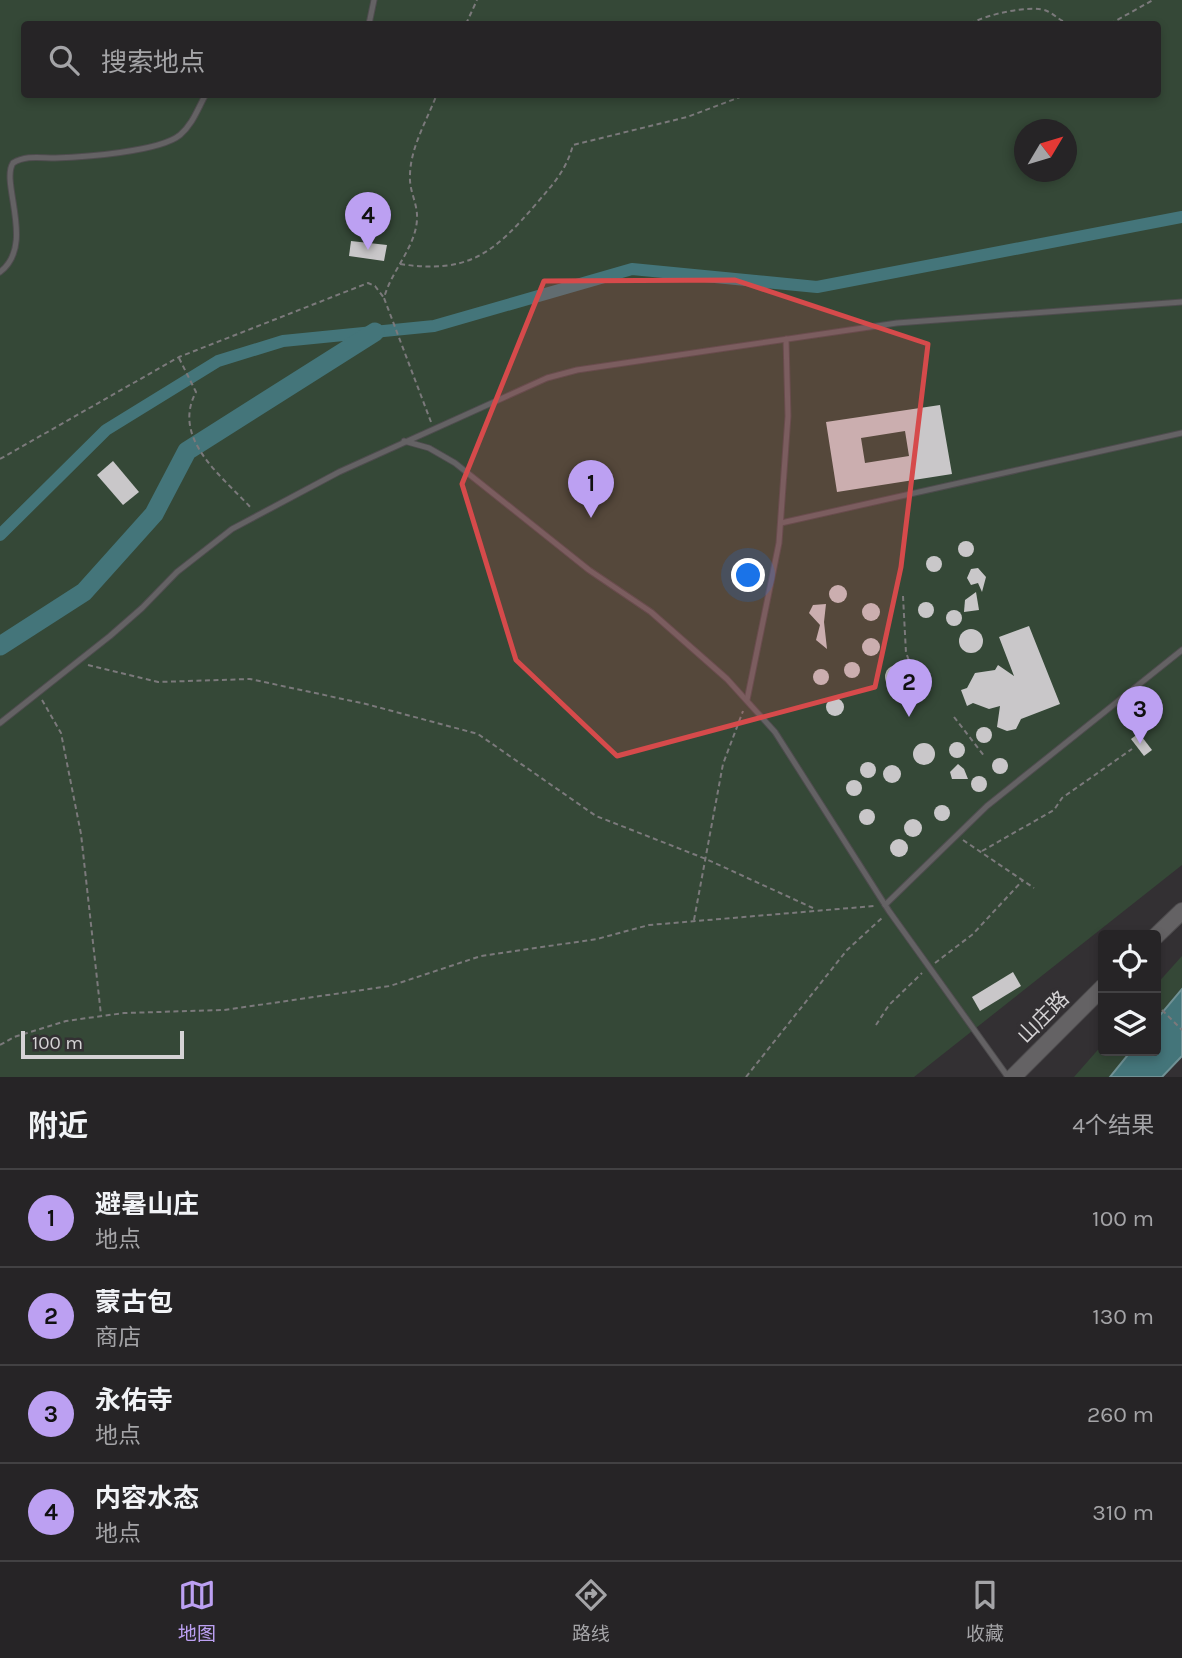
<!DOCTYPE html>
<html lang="zh">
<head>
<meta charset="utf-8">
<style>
  :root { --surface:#262426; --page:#323032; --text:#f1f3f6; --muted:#a4a4a7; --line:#424143; --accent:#bca0f2 }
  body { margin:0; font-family:Karla,"Noto Sans SC",sans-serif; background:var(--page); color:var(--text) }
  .controls { position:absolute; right:21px; bottom:21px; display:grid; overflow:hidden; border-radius:7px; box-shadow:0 4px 10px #0003 }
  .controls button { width:63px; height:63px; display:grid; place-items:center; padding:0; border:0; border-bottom:2px solid var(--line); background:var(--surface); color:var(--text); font:35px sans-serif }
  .compass { position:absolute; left:1014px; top:119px; width:63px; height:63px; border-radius:50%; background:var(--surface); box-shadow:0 4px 10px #0003; rotate:52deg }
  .scale { position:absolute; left:21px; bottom:18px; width:163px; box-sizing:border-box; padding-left:7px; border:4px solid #d5d3d5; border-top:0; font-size:19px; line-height:24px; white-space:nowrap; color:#d5d3d5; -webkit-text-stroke:5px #333033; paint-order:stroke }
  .you { position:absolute; left:749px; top:576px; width:24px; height:24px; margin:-18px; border:5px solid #fff; border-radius:50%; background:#1a73e8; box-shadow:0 0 0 10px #1a73e833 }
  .badge { display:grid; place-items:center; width:46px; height:46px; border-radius:50%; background:var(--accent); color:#111; font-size:23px; font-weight:700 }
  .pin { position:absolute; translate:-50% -58px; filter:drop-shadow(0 2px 4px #0008) }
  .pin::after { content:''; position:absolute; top:37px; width:24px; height:21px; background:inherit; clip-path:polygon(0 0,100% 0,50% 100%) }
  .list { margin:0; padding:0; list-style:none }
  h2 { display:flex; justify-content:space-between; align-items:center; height:91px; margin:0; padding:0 28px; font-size:30px }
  h2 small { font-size:23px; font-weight:400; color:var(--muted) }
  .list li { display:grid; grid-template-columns:46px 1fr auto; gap:21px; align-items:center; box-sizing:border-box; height:98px; padding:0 28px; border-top:2px solid var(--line) }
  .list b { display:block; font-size:26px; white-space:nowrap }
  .list p { margin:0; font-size:23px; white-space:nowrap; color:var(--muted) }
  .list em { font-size:23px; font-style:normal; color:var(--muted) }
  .icon { flex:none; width:38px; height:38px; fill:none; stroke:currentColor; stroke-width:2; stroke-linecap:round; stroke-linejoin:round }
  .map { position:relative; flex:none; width:1182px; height:1077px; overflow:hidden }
  .search { position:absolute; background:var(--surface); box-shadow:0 4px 10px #0003; left:21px; right:21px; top:21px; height:77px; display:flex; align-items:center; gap:18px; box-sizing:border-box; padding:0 24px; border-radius:7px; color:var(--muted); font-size:26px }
  .sheet { height:483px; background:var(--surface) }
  nav { display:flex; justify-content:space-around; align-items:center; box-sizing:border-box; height:98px; border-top:2px solid var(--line); background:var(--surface); font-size:19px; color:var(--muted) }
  nav a { display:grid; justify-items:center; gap:4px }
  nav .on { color:var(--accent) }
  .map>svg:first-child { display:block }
</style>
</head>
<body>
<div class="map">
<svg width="1182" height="1077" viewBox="0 0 1182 1077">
  <rect width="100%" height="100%" fill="#333033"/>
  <g fill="#354837" fill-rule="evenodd">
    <path d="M0 0H1182V865L914 1077H0ZM24 24H1158V94H24ZM1024 130H1066V172H1024Z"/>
    <path d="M1182 956V989L1156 1020V985Z"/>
    <path d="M1103 1044V1051H1131L1110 1077H1074Z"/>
  </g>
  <path fill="#44757a" stroke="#709195" stroke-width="2" d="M1182 989V1056L1162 1077H1110L1131 1051H1156V1020Z"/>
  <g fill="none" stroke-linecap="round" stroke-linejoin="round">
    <path stroke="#44757a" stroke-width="12" d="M0 535 106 430 218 361 283 341 434 326 632 269 817 287 1182 217"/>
    <path stroke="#44757a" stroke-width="19" d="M0 646 84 592 154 514 187 451 375 332"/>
  </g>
  <g fill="#c9c7c9" fill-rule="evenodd">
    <path d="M351 241 387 245 384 261 349 256Z"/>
    <path d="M940 405 952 474 837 492 826 422ZM905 431 909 456 865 463 861 438Z"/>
    <path d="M113 461 139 492 123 505 97 475Z"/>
    <circle cx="966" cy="549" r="8"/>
    <circle cx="934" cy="564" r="8"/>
    <path d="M978 568 986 577 982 592 978 583 971 585 967 578 971 569Z"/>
    <circle cx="838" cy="594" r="9"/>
    <path d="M976 592 979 610 964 612 965 600Z"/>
    <circle cx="926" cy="610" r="8"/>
    <circle cx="871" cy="612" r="9"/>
    <path d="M826 604 824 622 827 649 816 640 820 625 809 613 813 605Z"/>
    <circle cx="954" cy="618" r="8"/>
    <path d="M1029 626 1060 704 1021 719 1016 729 1007 731 997 727 1000 706 989 709 973 703 967 706 961 690 967 688 975 673 995 670 998 665 1014 676 999 637Z"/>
    <circle cx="971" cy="641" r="12"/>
    <circle cx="871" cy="647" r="9"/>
    <circle cx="852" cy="670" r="8"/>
    <circle cx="897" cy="677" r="12"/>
    <circle cx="821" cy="677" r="8"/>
    <circle cx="835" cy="707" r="9"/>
    <circle cx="984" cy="735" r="8"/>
    <path d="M1139 733 1152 750 1144 756 1131 739Z"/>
    <circle cx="957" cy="750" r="8"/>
    <circle cx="924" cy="754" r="11"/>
    <circle cx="1000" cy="766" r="8"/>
    <circle cx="868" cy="770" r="8"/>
    <path d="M958 764 964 769 968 779H952L950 772Z"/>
    <circle cx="892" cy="774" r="9"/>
    <circle cx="979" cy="784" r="8"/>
    <circle cx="854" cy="788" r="8"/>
    <circle cx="942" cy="813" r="8"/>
    <circle cx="867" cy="817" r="8"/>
    <circle cx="913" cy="828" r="9"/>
    <circle cx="899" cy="848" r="9"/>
    <path d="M1013 972 1021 986 980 1011 972 997Z"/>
  </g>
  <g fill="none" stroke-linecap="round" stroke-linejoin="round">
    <g stroke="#4e4c4e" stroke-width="7">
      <g id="lane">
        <path d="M369 24 374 0"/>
        <path d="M0 272C36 245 0 183 13 163 26 155 40 158 55 158 83 157 159 152 180 135 193 124 198 108 206 94"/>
        <path d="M404 441 429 448 455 463 589 570 651 612 727 679 775 732 889 911 1008 1077"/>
        <path d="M781 523 1182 433"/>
        <path d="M747 700 779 543 788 416 786 339"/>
        <path d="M0 723 110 636 142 608 177 572 232 529 339 472 547 378 577 370 897 323 1182 302"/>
        <path d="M885 905 987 806 1182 650"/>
      </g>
    </g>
    <g stroke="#4e4c4e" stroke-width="18">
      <g id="secondary">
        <path d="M1156 936 1182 911"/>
        <path d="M1013 1077 1103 987"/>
      </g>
    </g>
    <g stroke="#7b797b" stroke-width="2" stroke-dasharray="5 3.5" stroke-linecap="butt">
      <path d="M466 24 477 0"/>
      <path d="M970 24C984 15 1032 4 1047 11 1056 15 1060 22 1071 24"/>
      <path d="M1110 24 1153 0"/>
      <path d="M400 264C468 274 493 254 536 204 553 184 566 171 573 145L687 117 748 94"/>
      <path d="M179 358 196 392C171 439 222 476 252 509"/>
      <path d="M431 422 384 298C391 271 416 247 417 219 418 204 409 191 410 176 410 148 427 120 437 94"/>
      <path d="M0 459 179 357 368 283 375 286 384 298"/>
      <path d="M903 596 906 653 921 690"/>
      <path d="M88 665 158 682 250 679 366 704 478 734 596 816 706 859 813 908"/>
      <path d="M42 700 61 733 81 834 101 1015"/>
      <path d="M954 717 985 757"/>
      <path d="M963 840 1034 888"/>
      <path d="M982 851 1054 810 1062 798 1132 749"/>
      <path d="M694 920 723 764 743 711"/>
      <path d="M935 963 973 934 1023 880"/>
      <path d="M1156 1004 1182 1030"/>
      <path d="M876 1025 889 1005 922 973"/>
      <path d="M0 1045 14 1037 66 1021 124 1013 224 1010 390 986 481 956 597 939 649 925 874 906"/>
      <path d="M746 1077 847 950 883 917"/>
    </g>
    <use href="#lane" stroke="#646264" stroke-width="5"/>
    <use href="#secondary" stroke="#646264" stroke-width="16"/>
  </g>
  <path fill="#d64a4b" fill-opacity="0.2" stroke="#d64a4b" stroke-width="5" stroke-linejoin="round" d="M735 280 928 344 901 567 875 687 617 756 516 660 462 484 544 281Z"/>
  <g text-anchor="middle" stroke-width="7" stroke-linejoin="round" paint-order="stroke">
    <g font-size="21" fill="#d5d3d5" stroke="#333033">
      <text transform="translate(1043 1017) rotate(-45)" y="7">山庄路</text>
    </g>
  </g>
</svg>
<div class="controls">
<button><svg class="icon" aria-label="locate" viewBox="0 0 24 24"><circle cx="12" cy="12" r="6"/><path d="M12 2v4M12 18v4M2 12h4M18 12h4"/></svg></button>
<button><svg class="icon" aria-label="layers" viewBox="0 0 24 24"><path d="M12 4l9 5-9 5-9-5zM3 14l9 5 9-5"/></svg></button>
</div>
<svg class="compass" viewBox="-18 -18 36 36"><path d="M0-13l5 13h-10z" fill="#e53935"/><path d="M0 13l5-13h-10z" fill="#a4a4a7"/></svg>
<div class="scale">100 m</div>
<div class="you"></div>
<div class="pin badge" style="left:591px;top:518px">1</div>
<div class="pin badge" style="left:909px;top:717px">2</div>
<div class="pin badge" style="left:1140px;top:744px">3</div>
<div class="pin badge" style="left:368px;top:250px">4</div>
<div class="search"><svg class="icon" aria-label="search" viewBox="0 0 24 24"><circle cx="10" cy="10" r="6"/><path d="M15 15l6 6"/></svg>搜索地点</div>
</div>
<section class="sheet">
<h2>附近<small>4个结果</small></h2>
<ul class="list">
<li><span class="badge">1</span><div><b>避暑山庄</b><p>地点</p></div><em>100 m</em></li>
<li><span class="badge">2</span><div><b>蒙古包</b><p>商店</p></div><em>130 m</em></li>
<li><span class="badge">3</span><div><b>永佑寺</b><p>地点</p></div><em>260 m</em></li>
<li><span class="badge">4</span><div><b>内容水态</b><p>地点</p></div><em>310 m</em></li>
</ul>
</section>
<nav>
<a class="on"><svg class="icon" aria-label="map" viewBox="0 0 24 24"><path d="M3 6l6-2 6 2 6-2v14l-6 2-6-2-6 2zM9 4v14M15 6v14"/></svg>地图</a>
<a><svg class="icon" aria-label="directions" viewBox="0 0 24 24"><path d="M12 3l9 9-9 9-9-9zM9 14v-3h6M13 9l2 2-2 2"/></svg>路线</a>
<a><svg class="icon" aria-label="saved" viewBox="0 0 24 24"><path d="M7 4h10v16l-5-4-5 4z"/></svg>收藏</a>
</nav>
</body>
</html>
